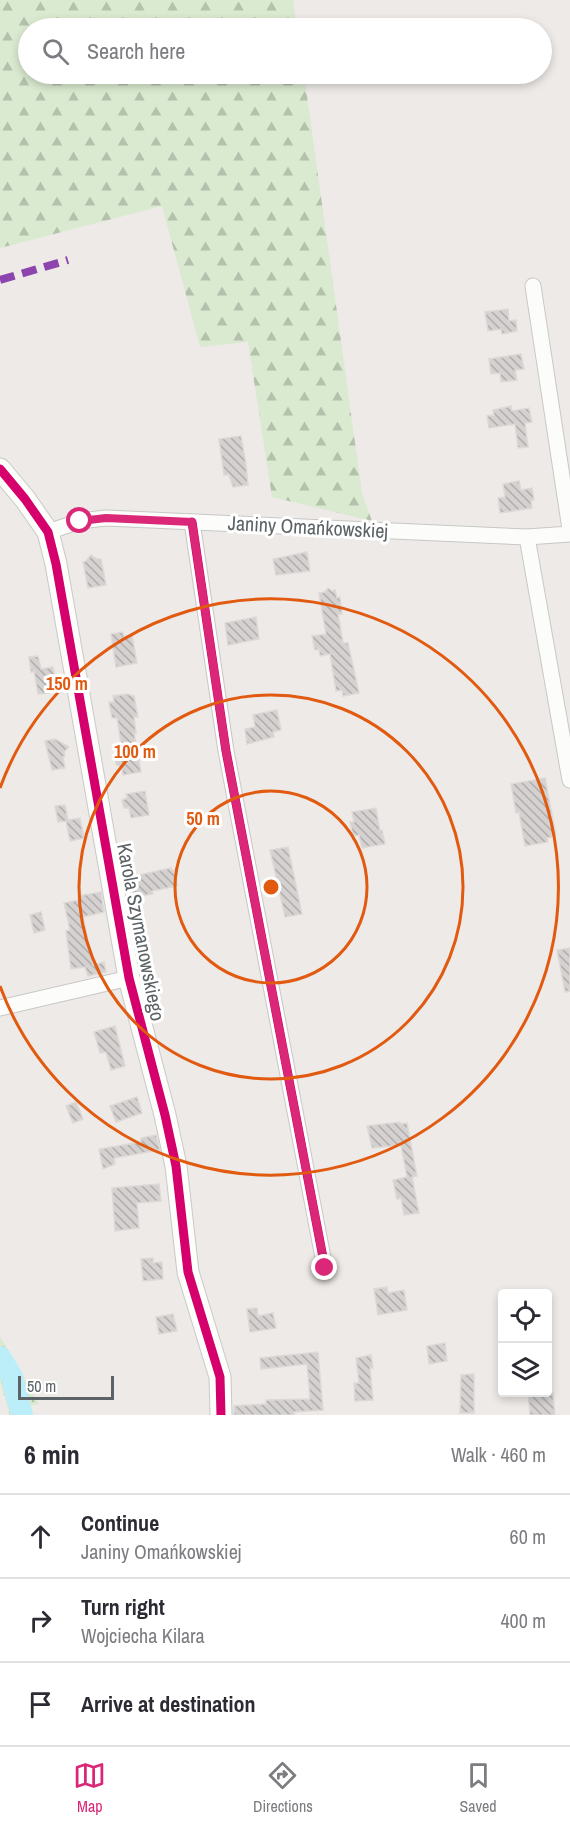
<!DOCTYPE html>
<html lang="en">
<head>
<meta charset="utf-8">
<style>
  :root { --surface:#fff; --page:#f7f7f7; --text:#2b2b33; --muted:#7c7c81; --line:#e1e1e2; --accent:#db2777 }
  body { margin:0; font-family:"Archivo Narrow",sans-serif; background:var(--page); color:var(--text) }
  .controls { position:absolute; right:18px; bottom:18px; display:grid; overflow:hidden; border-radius:6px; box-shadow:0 3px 9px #0003 }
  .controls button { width:54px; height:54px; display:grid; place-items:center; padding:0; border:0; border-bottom:2px solid var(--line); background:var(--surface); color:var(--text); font:30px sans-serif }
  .scale { position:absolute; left:18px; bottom:15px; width:96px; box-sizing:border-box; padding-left:6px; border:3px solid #5c6366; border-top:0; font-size:16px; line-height:21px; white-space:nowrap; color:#5c6366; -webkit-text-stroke:4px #fff; paint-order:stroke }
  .stop { position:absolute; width:18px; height:18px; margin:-14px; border:4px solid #db2777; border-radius:50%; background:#fff }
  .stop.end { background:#db2777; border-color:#fff; box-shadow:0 2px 6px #0008 }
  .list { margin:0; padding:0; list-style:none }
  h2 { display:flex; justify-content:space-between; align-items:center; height:78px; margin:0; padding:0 24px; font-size:26px }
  h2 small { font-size:20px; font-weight:400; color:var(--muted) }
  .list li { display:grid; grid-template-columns:39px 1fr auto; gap:18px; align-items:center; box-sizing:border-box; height:84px; padding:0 24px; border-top:2px solid var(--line) }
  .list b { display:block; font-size:22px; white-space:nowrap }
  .list p { margin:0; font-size:20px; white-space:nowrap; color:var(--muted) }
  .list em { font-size:20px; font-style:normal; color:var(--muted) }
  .icon { flex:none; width:33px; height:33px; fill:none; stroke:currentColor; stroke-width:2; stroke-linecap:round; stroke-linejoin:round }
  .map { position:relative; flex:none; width:570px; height:1415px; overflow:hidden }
  .search { position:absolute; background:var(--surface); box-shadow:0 3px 9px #0003; left:18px; right:18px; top:18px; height:66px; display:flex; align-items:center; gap:15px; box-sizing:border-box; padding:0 21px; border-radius:33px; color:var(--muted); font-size:22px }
  .sheet { height:330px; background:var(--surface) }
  nav { display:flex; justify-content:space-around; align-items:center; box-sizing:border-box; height:84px; border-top:2px solid var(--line); background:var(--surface); font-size:16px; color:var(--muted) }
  nav a { display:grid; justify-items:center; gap:3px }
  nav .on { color:var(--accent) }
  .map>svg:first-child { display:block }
</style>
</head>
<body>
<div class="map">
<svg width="570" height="1415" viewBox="0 0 570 1415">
  <defs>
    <pattern id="green-dots" width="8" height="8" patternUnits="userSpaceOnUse" patternTransform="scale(1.5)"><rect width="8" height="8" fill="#daead0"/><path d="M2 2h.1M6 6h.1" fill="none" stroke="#b4c1ad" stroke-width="1.8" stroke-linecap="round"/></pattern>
    <pattern id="forest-firs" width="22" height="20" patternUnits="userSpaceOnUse" patternTransform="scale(1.5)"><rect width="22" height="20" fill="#daead0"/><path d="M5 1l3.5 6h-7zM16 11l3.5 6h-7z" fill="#b4c1ad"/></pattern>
    <pattern id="building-back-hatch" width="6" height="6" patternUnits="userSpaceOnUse" patternTransform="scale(1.5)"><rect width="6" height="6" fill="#d4d1d0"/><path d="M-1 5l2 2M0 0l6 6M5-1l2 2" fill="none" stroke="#afadad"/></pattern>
  </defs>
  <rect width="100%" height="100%" fill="#edeae7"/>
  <path fill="url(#green-dots)" d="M0 1336 39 1404 29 1406 31 1415H10L0 1382Z"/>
  <path fill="url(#forest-firs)" d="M0 0H293L297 28H28V74H304L362 493 372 521 272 497 248 342 200 347 162 206 0 248Z"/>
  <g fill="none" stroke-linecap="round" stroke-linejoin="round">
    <path stroke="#bbeef8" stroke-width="22" d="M0 1357 12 1377 22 1415"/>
  </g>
  <g fill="url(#building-back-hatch)" stroke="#ddd9d6" stroke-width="1.5">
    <path d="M508 309 509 321 516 320 517 331 502 334 501 329 488 331 485 312Z"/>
    <path d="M521 354 524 369 515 370 517 380 501 382 500 373 491 374 489 359Z"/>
    <path d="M511 406 512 411 529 408 532 422 525 423 528 447 518 448 515 424 489 428 487 416 494 415 493 410Z"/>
    <path d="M241 436 246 464 248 485 233 487 229 475H224L219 439Z"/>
    <path d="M519 481 521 490 532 488 534 500 531 501 532 508 500 513 498 498 505 497 503 484Z"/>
    <path d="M307 552 310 571 276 575 273 559Z"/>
    <path d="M91 555 97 559H101L106 585 88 588 83 562 86 561Z"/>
    <path d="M328 588 332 591 335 590 337 598 340 597 342 614H338L343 643H348L359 693 343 696 342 690 336 691 330 654 320 656 319 649 315 650 312 636 326 634 319 593 325 592Z"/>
    <path d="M256 617 259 639 228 645 225 623Z"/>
    <path d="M123 632 124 637 132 635 137 663 116 667 111 634Z"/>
    <path d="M38 656 41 669 53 667 57 687 49 688V693L38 694 34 671 31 672 29 657Z"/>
    <path d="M127 694 134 696 138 717H134L136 733H134L141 772 123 775 122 768 116 764 115 757 119 755V751L122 750 117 718H112L109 702H114L113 696Z"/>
    <path d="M277 710 281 730 273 732 274 737 247 744 245 729 255 727 253 715Z"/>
    <path d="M55 739 69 747 64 752 65 756 63 757 65 768 52 770 45 741Z"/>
    <path d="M545 778 556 836 547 838 548 842 525 846 519 812 516 813 511 784Z"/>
    <path d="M145 791 149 815 131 818 129 808H124L122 800 127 798 126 794Z"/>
    <path d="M65 805 68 820 80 818 84 838 70 841 66 821 58 822 55 806Z"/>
    <path d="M376 808 380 831 382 830 385 844 362 848 359 835 353 836 350 822H354L352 812Z"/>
    <path d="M288 847 302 914 285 917 270 850Z"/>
    <path d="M171 868V870H174L177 886 152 891 153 894 134 897 130 877Z"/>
    <path d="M101 892 104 912 83 917 93 965 104 962 106 972 88 976 85 967 71 969 66 931 70 930 64 903 79 900 78 896Z"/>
    <path d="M41 912 45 930 34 933 30 915Z"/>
    <path d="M570 948V991L565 992 557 950Z"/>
    <path d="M115 1026 125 1066 111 1070 106 1052 100 1053 94 1032Z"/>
    <path d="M137 1097 142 1113 116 1122 110 1106Z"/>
    <path d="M76 1102 83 1119 73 1123 66 1106Z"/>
    <path d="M400 1122V1124L407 1123 417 1176 412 1177 419 1213 404 1215 401 1198 397 1199 393 1180 407 1177 401 1145 372 1148 367 1126Z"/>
    <path d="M156 1135 160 1150 114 1158 115 1164 103 1169 99 1149 141 1142V1138Z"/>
    <path d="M159 1184 161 1201 137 1203 139 1228 115 1231 112 1188Z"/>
    <path d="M153 1258V1263L162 1262 163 1279 143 1281 141 1259Z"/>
    <path d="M387 1287 388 1293 404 1290 407 1310 378 1315 374 1289Z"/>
    <path d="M257 1308 258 1316 273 1313 276 1328 250 1332 247 1309Z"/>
    <path d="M173 1314 177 1331 159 1334 156 1317Z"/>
    <path d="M445 1343 447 1361 429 1364 427 1346Z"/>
    <path d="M318 1352 323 1410 294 1412V1415H234V1406L266 1404V1400L310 1399 307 1364 261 1369 260 1358Z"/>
    <path d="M371 1355 373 1368H370L373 1400 355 1401 354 1383H359L356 1358Z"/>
    <path d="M474 1374V1413H460L461 1375Z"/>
    <path d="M528 1392 553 1393 555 1415H530Z"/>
  </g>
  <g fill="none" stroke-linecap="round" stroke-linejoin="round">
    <g stroke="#c7c8c7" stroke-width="17">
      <g id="street">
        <path d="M533 286 570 529"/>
        <path d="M192 522 226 751 325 1268"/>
        <path d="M48 532 80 521 106 518 527 537 570 534"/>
        <path d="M527 537 570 780"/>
        <path d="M0 1008 129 978"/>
      </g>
    </g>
    <g stroke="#c9c9c9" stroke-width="23">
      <path id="secondary" d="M0 469 25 499 48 532 56 564 129 978 165 1115 176 1166 188 1272 220 1377 221 1415"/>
    </g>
    <use href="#street" stroke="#fcfcfb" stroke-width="15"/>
    <use href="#secondary" stroke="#fcfcfb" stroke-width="21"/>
    <path stroke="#8e44ad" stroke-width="8" stroke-dasharray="15 8" stroke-linecap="butt" d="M0 280 68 260"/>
    <g stroke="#fff" stroke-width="13">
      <g id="cycleway">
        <path d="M0 469 25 499 48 532 56 564 129 978 165 1115 176 1166 188 1272 220 1377 221 1415"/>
        <path d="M192 522 226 751 325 1268"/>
      </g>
    </g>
    <use href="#cycleway" stroke="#d6006c" stroke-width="9"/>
  </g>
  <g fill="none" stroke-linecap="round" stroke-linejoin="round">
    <path stroke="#db2777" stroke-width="8" d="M80 521 106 518 192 522 226 751 325 1268"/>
  </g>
  <g fill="none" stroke="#e15a10" stroke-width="3">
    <circle cx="271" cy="887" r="96"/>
    <circle cx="271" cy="887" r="192"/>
    <path d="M0 788A288 288 0 1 1 0 986"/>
  </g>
  <g text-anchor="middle" stroke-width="6" stroke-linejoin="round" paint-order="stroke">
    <g font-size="20" fill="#5c6366" stroke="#fff">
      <text transform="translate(308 527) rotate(3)" y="7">Janiny Omańkowskiej</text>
      <text transform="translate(141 932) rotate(79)" y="7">Karola Szymanowskiego</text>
    </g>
  </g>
  <circle cx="271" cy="887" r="9" fill="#e15a10" stroke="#fff" stroke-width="3"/>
  <g font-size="18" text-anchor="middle" font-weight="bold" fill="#e15a10" stroke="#fff" stroke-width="6" stroke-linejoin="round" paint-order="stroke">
    <text x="67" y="690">150 m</text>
    <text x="135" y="758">100 m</text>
    <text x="203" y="825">50 m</text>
  </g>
</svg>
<div class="controls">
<button><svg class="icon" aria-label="locate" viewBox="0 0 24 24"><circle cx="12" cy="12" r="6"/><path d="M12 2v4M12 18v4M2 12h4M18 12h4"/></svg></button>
<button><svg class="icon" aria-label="layers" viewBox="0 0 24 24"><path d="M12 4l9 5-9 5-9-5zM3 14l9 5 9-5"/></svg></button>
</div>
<div class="scale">50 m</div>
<div class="stop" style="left:80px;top:521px"></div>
<div class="stop end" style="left:325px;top:1268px"></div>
<div class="search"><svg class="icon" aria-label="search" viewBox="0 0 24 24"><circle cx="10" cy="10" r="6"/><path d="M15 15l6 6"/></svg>Search here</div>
</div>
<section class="sheet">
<h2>6 min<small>Walk · 460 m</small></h2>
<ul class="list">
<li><svg class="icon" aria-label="ahead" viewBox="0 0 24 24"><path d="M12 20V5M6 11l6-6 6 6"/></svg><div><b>Continue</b><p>Janiny Omańkowskiej</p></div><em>60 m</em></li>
<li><svg class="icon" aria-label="right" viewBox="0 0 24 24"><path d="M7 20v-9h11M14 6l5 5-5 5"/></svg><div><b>Turn right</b><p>Wojciecha Kilara</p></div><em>400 m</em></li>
<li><svg class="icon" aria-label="arrive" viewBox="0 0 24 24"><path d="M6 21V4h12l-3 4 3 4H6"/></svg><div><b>Arrive at destination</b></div></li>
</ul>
</section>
<nav>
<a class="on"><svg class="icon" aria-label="map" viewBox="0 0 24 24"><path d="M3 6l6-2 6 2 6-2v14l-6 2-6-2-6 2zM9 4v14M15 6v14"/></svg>Map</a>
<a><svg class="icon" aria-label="directions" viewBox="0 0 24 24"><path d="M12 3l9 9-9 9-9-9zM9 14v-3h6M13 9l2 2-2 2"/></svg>Directions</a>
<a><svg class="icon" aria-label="saved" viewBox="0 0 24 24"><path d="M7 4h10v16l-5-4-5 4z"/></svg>Saved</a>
</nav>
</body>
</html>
